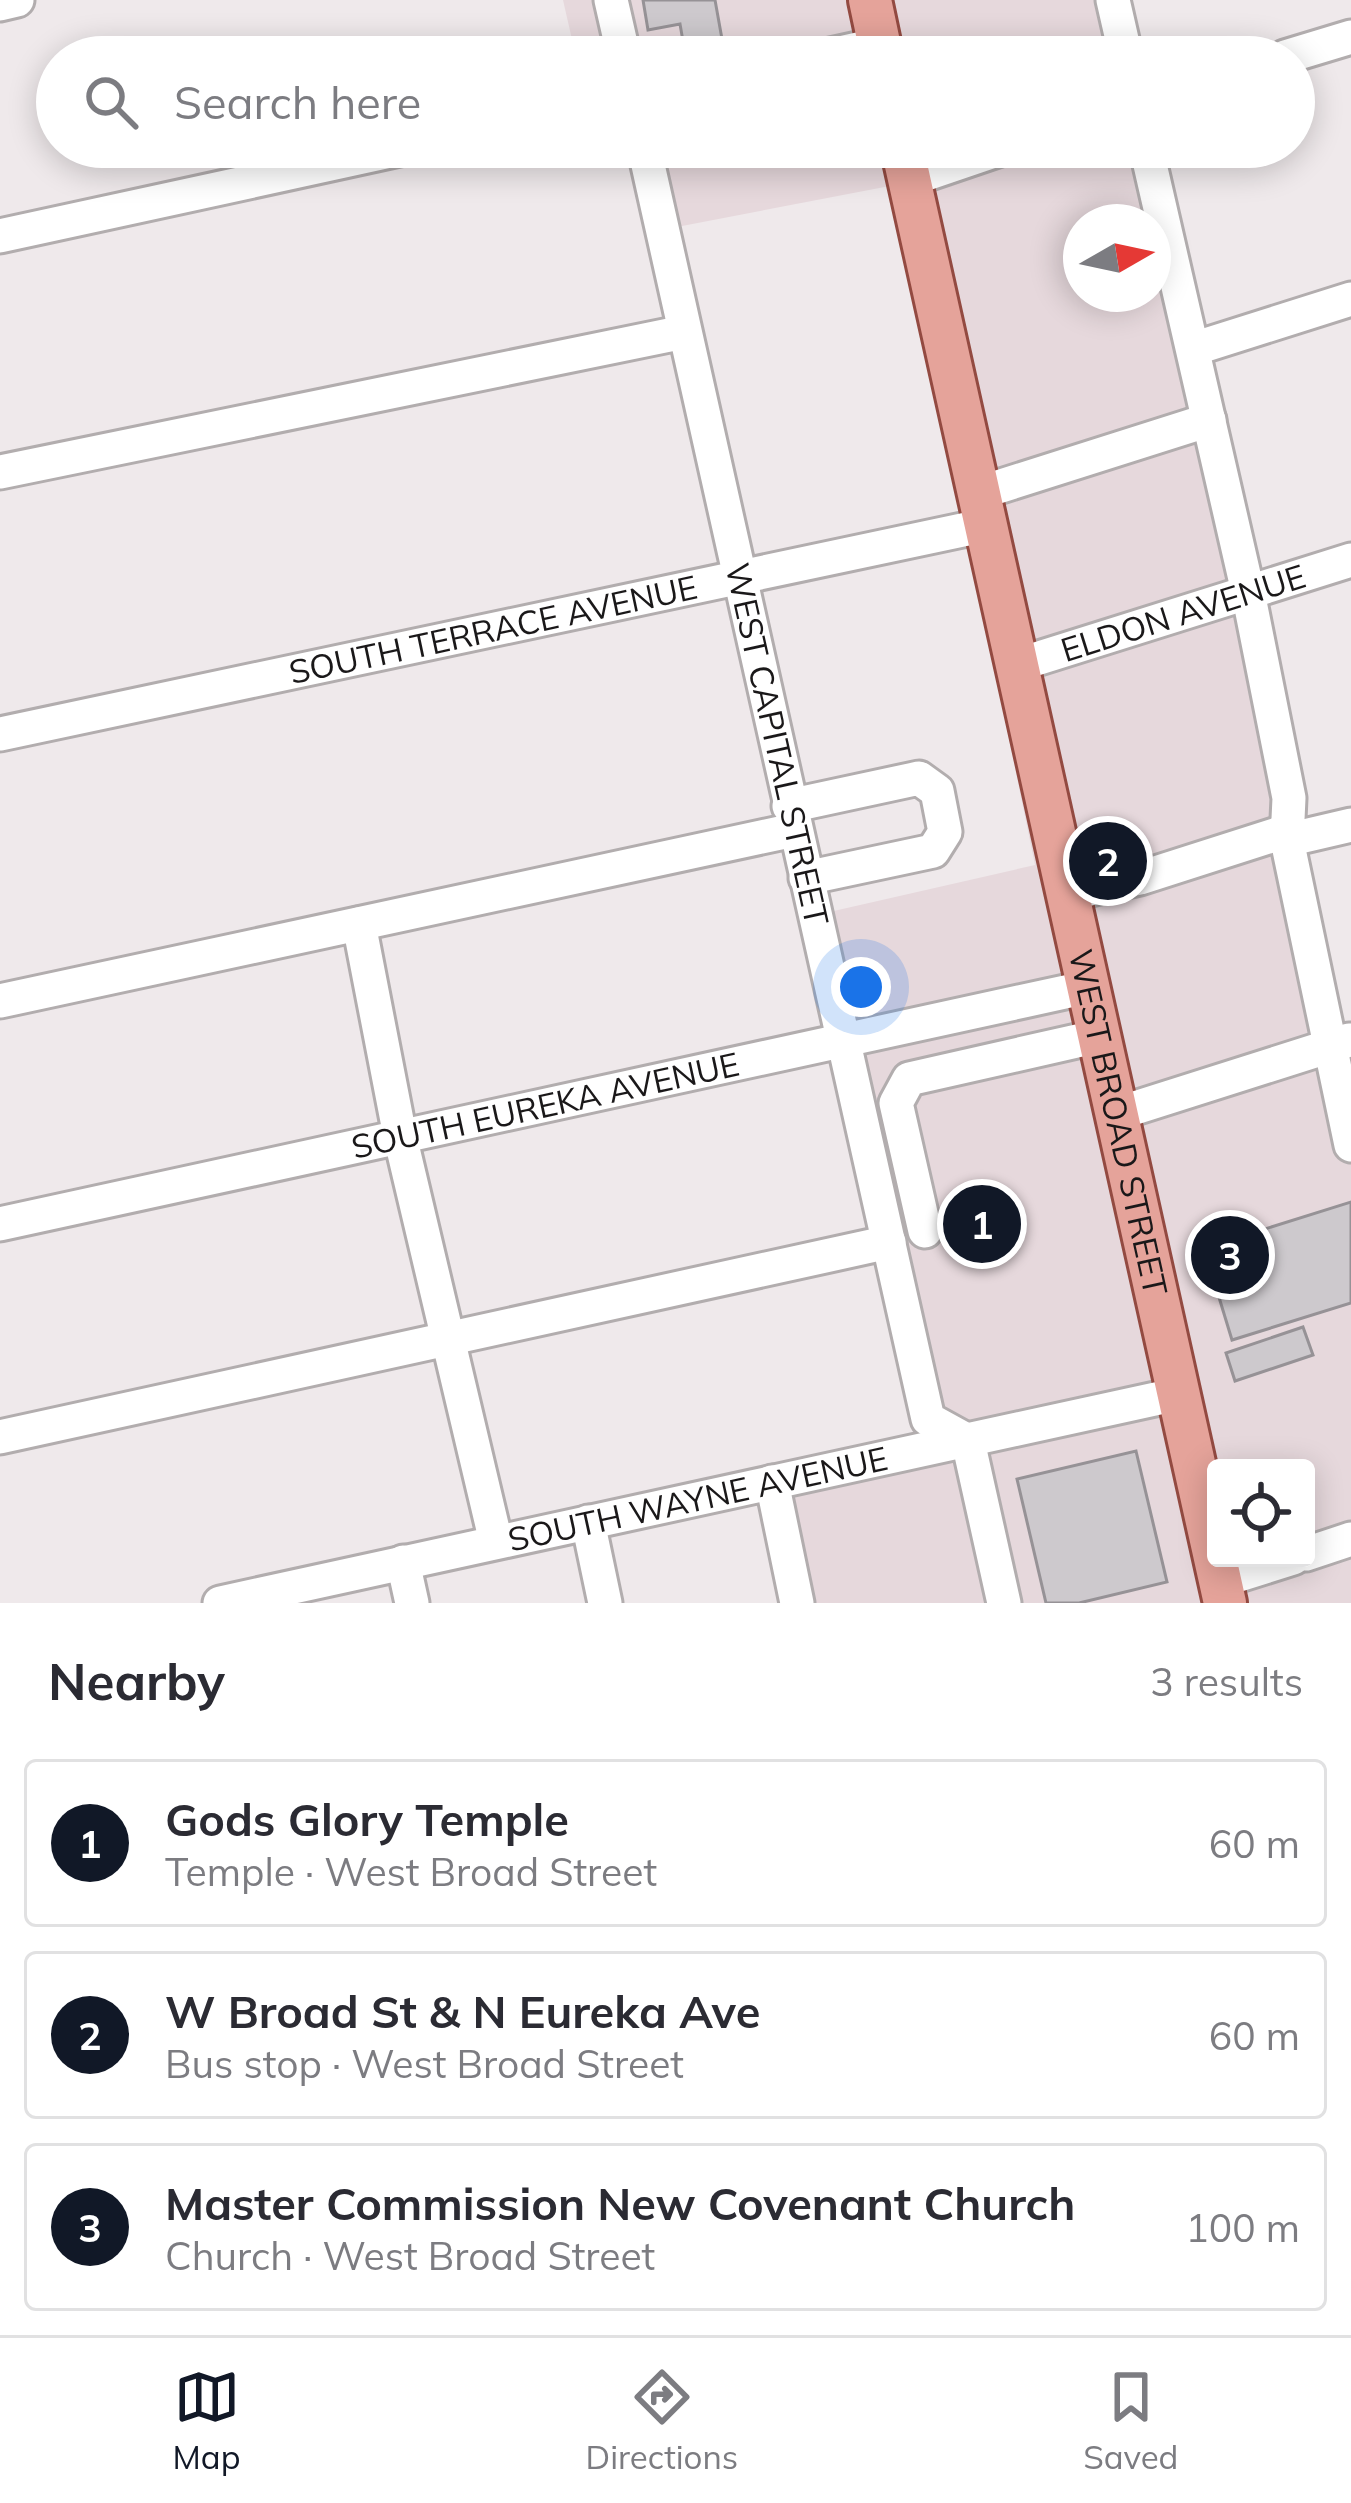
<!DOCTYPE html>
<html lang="en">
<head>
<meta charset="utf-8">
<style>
  :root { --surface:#fff; --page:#f2f2f3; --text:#2b2b33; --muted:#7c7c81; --line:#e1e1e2; --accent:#111827 }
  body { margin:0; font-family:Mulish,sans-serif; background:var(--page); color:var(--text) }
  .controls { position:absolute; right:36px; bottom:36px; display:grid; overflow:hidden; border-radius:12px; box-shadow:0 6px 30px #0003 }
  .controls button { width:108px; height:108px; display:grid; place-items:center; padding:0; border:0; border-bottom:3px solid var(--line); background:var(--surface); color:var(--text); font:60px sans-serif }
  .compass { position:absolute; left:1063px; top:204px; width:108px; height:108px; border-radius:50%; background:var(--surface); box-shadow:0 6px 30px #0003; rotate:81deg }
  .you { position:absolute; left:861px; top:987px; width:42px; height:42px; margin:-30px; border:9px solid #fff; border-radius:50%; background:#1a73e8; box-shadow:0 0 0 18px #1a73e833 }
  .badge { display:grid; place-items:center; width:78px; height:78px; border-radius:50%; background:var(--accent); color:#fff; font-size:39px; font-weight:700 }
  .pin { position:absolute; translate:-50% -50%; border:6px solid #fff; box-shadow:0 3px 12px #0006 }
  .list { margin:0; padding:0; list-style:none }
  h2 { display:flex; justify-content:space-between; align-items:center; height:156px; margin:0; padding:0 48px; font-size:51px }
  h2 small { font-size:39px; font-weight:400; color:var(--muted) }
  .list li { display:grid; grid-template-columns:78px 1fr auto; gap:36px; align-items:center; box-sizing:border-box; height:168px; margin:0 24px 24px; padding:0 24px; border:3px solid var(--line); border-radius:12px }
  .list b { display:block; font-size:45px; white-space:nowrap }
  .list p { margin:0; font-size:39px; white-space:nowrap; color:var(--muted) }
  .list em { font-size:39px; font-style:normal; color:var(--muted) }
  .icon { flex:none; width:66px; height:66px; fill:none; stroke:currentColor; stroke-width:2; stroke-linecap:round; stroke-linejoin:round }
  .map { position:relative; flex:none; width:1351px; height:1603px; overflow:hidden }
  .search { position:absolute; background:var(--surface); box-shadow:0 6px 30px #0003; left:36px; right:36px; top:36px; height:132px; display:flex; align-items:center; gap:30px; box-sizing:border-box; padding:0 42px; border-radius:66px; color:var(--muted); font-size:45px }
  .sheet { height:732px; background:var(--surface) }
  nav { display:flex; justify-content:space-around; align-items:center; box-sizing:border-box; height:168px; border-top:3px solid var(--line); background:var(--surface); font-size:33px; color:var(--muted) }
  nav a { display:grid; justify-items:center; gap:6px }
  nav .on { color:var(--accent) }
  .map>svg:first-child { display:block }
</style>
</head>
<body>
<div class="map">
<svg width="1351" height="1603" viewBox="0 0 1351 1603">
  <rect width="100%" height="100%" fill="#efe9eb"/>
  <g fill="#e6d8dc" fill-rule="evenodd">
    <path d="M563 0H1114L1126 57H576Z"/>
    <path d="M636 147H1146L1351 1098V1603H804L779 1486 926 1457 803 918 1035 865 895 185 656 231ZM1081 222H1153V294H1081ZM1216 1468H1306V1558H1216Z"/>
  </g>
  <g fill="#cdc9cd" stroke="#969296" stroke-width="3">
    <path d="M643 0H715L722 39 684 47 680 24 648 30Z"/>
    <path d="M1351 1202V1303L1232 1340 1204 1248Z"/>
    <path d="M1303 1327 1313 1355 1235 1381 1226 1353Z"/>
    <path d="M1136 1451 1167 1582 1079 1603H1046L1017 1479Z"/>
  </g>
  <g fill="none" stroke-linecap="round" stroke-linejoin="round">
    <g stroke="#b2adae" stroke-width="39">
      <g id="minor">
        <path d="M611 0 624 57"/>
        <path d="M1113 0 1126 57"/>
        <path d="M0 4 17 0"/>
        <path d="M821 57 880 44"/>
        <path d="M1285 57 1351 37"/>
        <path id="s1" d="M644 147 928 1419 968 1441 1004 1603"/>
        <path d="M1146 147 1248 592 1289 798 1287 840 1351 1145"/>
        <path d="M909 180 1006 147"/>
        <path d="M0 236 409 147"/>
        <path d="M1193 349 1351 299"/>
        <path d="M0 472 684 332"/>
        <path d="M979 493 1209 420"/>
        <path id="s2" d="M1017 665 1351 560"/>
        <path id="s3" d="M0 734 986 525"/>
        <path d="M789 806 919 778 937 791 945 832 933 851 806 878"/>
        <path d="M1287 840 1351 825"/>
        <path d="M1068 894 1140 878 1287 831"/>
        <path d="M359 924 400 1136 496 1542"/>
        <path d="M0 1001 794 830"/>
        <path d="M1116 1114 1349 1040"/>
        <path id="s4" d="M0 1224 1088 987"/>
        <path d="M925 1231 896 1103 909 1079 1099 1036"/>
        <path d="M0 1437 889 1242"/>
        <path d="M772 1482 797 1603"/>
        <path d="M588 1522 605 1603"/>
        <path d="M1306 1554 1351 1539"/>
        <path d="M403 1562 412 1603"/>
        <path d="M1220 1581 1293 1558"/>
        <path id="s5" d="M220 1603 1178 1394"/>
      </g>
    </g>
    <g stroke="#934a41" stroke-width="48">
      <g id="major">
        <path d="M870 0 882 57"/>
        <path id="s6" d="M902 147 1225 1603"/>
      </g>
    </g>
    <use href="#minor" stroke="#fff" stroke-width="33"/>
    <use href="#major" stroke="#e5a39a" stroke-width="42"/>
  </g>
  <g text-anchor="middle" stroke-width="10" stroke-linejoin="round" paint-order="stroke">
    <g font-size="33" fill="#1a1819" stroke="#fcf7f8">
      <text dy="12" stroke="none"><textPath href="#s2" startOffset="174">ELDON AVENUE</textPath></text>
      <text dy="12" stroke="none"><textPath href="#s3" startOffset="504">SOUTH TERRACE AVENUE</textPath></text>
      <text dy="12" stroke="none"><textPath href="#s1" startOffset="612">WEST CAPITAL STREET</textPath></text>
      <text dy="12" stroke="none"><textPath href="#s4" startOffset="558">SOUTH EUREKA AVENUE</textPath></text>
      <text dy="12" stroke="none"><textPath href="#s6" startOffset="999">WEST BROAD STREET</textPath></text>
      <text dy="12" stroke="none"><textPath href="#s5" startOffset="489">SOUTH WAYNE AVENUE</textPath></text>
    </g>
  </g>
</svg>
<div class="controls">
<button><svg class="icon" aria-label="locate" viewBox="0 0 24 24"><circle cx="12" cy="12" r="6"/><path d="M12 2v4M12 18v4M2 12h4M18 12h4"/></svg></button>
</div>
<svg class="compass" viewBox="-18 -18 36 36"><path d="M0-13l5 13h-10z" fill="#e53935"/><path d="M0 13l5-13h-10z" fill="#7c7c81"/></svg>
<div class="you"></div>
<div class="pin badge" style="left:982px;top:1224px">1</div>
<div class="pin badge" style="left:1108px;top:861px">2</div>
<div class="pin badge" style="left:1230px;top:1255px">3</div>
<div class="search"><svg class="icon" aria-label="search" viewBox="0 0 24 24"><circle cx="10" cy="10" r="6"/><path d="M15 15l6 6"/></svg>Search here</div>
</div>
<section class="sheet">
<h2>Nearby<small>3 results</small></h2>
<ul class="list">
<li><span class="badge">1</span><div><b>Gods Glory Temple</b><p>Temple · West Broad Street</p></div><em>60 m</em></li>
<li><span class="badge">2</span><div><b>W Broad St &amp; N Eureka Ave</b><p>Bus stop · West Broad Street</p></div><em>60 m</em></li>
<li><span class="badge">3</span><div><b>Master Commission New Covenant Church</b><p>Church · West Broad Street</p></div><em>100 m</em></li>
</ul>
</section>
<nav>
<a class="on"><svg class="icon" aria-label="map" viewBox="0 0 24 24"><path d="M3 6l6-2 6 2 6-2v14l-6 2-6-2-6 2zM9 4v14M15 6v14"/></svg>Map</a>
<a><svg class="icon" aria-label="directions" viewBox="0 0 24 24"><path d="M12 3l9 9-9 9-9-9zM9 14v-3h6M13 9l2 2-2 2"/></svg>Directions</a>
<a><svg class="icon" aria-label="saved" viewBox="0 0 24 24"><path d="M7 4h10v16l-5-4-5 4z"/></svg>Saved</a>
</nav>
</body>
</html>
